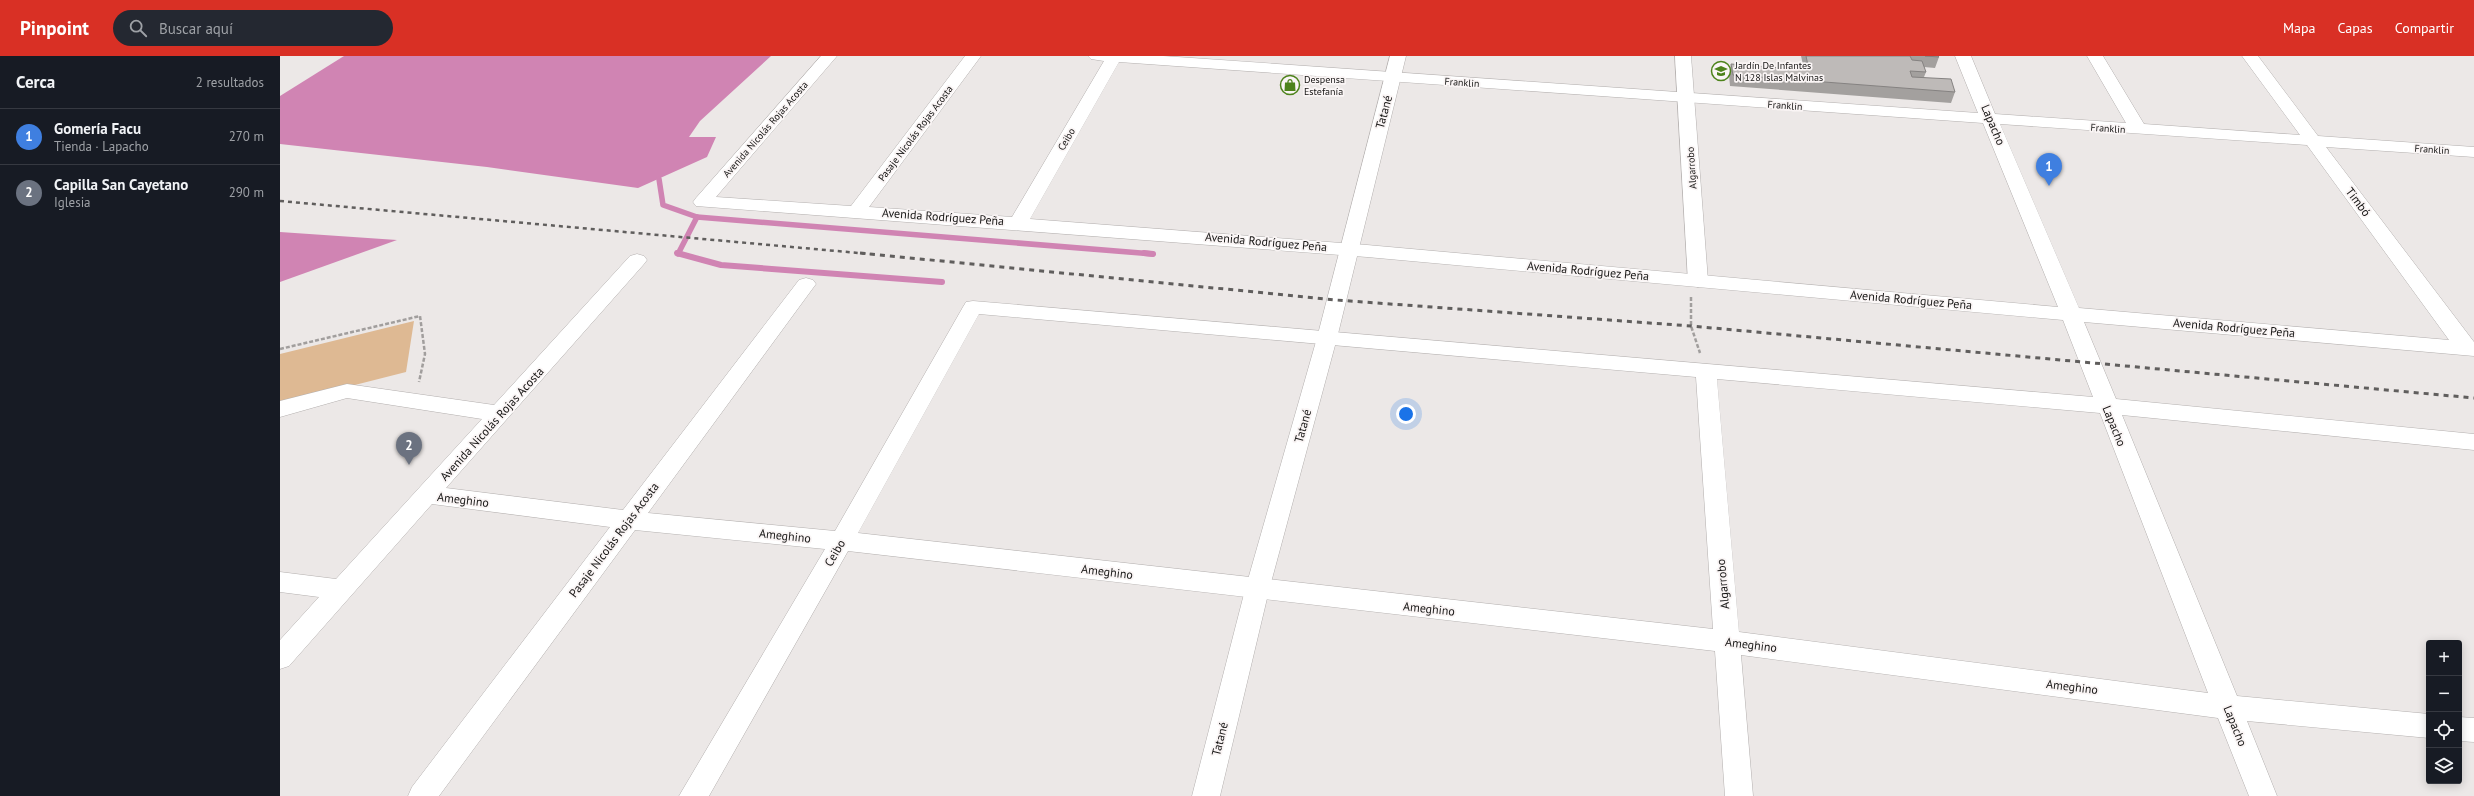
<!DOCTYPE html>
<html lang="es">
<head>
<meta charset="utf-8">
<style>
  :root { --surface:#171b24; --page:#242831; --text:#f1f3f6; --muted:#9ea1a6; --line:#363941; --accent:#d93025 }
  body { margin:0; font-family:"PT Sans",sans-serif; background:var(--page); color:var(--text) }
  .controls { position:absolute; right:12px; bottom:12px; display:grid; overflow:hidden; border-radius:4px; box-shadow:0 2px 10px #0003 }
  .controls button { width:36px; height:36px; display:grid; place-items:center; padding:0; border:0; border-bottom:1px solid var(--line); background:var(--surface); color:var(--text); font:20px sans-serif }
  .you { position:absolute; left:1126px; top:358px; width:14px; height:14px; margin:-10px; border:3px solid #fff; border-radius:50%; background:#1a73e8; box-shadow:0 0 0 6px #1a73e833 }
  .badge { display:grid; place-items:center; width:26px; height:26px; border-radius:50%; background:var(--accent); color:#fff; font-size:13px; font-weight:700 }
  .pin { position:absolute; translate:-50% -33px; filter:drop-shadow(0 1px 2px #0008) }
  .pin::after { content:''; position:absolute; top:21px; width:14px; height:12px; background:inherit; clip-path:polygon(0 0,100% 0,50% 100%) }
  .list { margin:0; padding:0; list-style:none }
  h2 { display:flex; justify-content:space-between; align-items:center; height:52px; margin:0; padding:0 16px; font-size:17px }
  h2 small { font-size:13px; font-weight:400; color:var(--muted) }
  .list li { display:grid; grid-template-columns:26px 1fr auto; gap:12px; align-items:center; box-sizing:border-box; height:56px; padding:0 16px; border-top:1px solid var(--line) }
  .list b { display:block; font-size:15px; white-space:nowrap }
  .list p { margin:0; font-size:13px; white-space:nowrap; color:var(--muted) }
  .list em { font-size:13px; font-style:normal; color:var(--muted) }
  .icon { flex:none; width:22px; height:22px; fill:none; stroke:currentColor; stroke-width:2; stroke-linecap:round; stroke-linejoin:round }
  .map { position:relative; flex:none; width:2194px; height:740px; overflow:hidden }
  header { display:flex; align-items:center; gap:24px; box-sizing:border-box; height:56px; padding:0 20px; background:var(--accent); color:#fff }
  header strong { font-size:19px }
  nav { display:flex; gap:22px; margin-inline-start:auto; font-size:14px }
  .search { width:280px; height:36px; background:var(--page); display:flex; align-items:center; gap:10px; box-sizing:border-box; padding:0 14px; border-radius:22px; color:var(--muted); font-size:15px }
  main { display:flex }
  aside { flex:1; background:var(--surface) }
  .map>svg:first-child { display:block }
</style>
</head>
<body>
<header>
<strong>Pinpoint</strong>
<div class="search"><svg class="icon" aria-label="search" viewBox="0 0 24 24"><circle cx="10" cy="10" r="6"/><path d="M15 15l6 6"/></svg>Buscar aquí</div>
<nav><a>Mapa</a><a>Capas</a><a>Compartir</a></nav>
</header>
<main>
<aside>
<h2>Cerca<small>2 resultados</small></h2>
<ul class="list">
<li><span class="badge" style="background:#3f7fe0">1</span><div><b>Gomería Facu</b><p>Tienda · Lapacho</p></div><em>270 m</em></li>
<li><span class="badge" style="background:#6b7280">2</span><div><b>Capilla San Cayetano</b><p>Iglesia</p></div><em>290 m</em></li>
</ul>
</aside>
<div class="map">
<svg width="2194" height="740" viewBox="0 0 2194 740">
  <rect width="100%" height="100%" fill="#ece8e7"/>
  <path fill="#deb993" d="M134 265 126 316 0 348V298Z"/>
  <g fill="#d084b3">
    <path d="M64 0H491L420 65 409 81H436L427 101 358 132 207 111 0 88V40Z"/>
    <path d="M0 176 117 184 0 226Z"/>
  </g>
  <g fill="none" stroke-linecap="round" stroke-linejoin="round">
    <g stroke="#d084b3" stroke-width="5.5">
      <path d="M379 123 383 149 417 161 873 198"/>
      <path d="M398 198 417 161"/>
    </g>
    <g stroke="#d084b3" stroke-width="6">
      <path d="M397 197 441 209 662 226"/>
      <path d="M864 197 873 198"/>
    </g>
    <g stroke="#b3afae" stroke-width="1">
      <g id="street">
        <path d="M541 0H557L436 141 571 150 685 0H701L589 151 732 161 824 5 811 3 808 0H883L1698 57 1675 0H1691L1715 58 1846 67 1807 0H1823L1864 68 2020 79 1962 0H1978L2038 80 2194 91V101L2046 91 2194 286V300L1804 266 1836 343 2194 378V394L1842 359 1957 640 2149 658V682L1967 665 1997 740H1969L1938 662 1461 599 1473 740H1445L1435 595 568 495 429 740H399L545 493 355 474 159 740H128L132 731 330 471 152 448 9 610 0 613V584L39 541 0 536V516L56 523 202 363 67 342 0 361V345L67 328 214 349 350 200 357 198 364 200 367 204 364 208 166 432 343 454 519 224 526 222 533 224 536 228 533 232 368 457 555 475 683 251 686 246 693 245 1813 341 1783 264 1087 201 416 150 413 146 416 142ZM839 6 1703 67 1778 251 1087 189 750 163ZM1720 68 2027 89 2169 284 1799 252ZM699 258 1416 321 1433 573 578 477ZM1437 323 1820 357 1928 637 1459 576Z"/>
        <path d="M2179 661 2194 662V686L2179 685Z"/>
      </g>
    </g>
    <g stroke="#b3afae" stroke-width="1">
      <g id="secondary">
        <path d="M1110 0H1126L1057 282 989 534 940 740H912L965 534 1037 282Z"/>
        <path d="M1395 0H1411L1428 225 1425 229 1418 231 1411 229 1408 225Z"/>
      </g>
    </g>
    <g stroke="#a19e9d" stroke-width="2.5" stroke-dasharray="4 2" stroke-linecap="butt">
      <path d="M1411 241V270L1420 297"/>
      <path d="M0 293 140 260 145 298 139 326"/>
    </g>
    <use href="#street" fill="#fff" fill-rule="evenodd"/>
    <use href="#secondary" fill="#fff" fill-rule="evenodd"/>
    <path stroke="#605e5d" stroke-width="2.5" stroke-dasharray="4 4" stroke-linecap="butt" d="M0 145 590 198"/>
    <path stroke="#605e5d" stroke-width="3" stroke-dasharray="5 5" stroke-linecap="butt" d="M580 197 1056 244 1411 270 2194 342"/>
  </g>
  <path fill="#a3a09e" d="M1521 0H1658L1659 1 1655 12 1644 11 1646 16 1644 21 1675 36 1671 47 1450 30 1449 19 1451 8 1524 13Z"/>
  <g fill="#bebab8" stroke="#858281">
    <path d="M1526 0H1630L1632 4 1642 5 1646 16 1630 15 1632 21 1671 23 1675 36 1453 19 1451 8 1529 14Z"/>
    <path d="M1645 0H1658L1659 1Z"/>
  </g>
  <defs>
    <g id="school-ring" transform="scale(1)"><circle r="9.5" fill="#faf5f5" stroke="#4d831b" stroke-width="1.5"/><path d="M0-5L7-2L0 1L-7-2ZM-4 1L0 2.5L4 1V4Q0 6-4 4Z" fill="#4d831b"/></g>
    <g id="shop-ring" transform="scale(1)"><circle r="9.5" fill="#faf5f5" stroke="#4d831b" stroke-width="1.5"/><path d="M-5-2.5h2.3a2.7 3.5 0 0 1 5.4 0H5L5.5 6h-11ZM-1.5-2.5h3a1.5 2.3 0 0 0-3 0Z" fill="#4d831b"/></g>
  </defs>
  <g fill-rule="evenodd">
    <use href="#school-ring" x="1441" y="15"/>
    <use href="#shop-ring" x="1010" y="29"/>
  </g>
  <g text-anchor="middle" stroke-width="3.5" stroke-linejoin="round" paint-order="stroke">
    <g font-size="10" fill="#151413" stroke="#faf5f5" text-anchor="start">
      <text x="1455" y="13">Jardín De Infantes<tspan x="1455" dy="12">N 128 Islas Malvinas</tspan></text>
      <text x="1024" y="27">Despensa<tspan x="1024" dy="12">Estefanía</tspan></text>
    </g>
    <g font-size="10" fill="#151413" stroke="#faf5f5">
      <text transform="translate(1182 26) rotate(4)" y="4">Franklin</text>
      <text transform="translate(1505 49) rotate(4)" y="4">Franklin</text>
      <text transform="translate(1828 72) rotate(4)" y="4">Franklin</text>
      <text transform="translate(485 73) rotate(-49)" y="4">Avenida Nicolás Rojas Acosta</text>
      <text transform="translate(635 77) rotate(-53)" y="4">Pasaje Nicolás Rojas Acosta</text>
      <text transform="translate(786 83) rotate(-60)" y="4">Ceibo</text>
      <text transform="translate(2152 93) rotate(4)" y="4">Franklin</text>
      <text transform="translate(1411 112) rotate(-94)" y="4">Algarrobo</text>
    </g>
    <g font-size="12" fill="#151413" stroke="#faf5f5">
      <text transform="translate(1104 56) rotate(-75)" y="4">Tatané</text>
      <text transform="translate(1713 69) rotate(67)" y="4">Lapacho</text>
      <text transform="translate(2078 146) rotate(53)" y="4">Timbó</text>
      <text transform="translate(663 161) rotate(4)" y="4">Avenida Rodríguez Peña</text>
      <text transform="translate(986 186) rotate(5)" y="4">Avenida Rodríguez Peña</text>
      <text transform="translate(1308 215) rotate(5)" y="4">Avenida Rodríguez Peña</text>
      <text transform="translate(1631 244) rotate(5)" y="4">Avenida Rodríguez Peña</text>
      <text transform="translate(1954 272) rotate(5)" y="4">Avenida Rodríguez Peña</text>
      <text transform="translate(212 368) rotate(-48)" y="4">Avenida Nicolás Rojas Acosta</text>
      <text transform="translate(1023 370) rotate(-74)" y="4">Tatané</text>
      <text transform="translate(1834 370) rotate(68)" y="4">Lapacho</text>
      <text transform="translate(183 444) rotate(7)" y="4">Ameghino</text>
      <text transform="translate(505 480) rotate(6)" y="4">Ameghino</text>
      <text transform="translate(334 484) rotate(-53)" y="4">Pasaje Nicolás Rojas Acosta</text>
      <text transform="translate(555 497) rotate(-60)" y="4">Ceibo</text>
      <text transform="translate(827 516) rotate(7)" y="4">Ameghino</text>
      <text transform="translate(1443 528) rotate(-95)" y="4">Algarrobo</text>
      <text transform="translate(1149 553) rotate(6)" y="4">Ameghino</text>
      <text transform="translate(1471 589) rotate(7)" y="4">Ameghino</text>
      <text transform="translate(1792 631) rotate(7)" y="4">Ameghino</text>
      <text transform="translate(1955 670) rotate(68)" y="4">Lapacho</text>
      <text transform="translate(940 683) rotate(-76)" y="4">Tatané</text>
    </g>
  </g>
</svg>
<div class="controls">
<button>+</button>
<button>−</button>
<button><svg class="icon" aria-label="locate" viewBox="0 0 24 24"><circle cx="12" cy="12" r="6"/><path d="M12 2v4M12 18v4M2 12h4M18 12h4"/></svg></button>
<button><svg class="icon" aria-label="layers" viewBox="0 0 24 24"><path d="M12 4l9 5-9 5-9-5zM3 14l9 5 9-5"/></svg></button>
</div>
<div class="you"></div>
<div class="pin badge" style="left:1769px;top:130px;background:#3f7fe0">1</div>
<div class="pin badge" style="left:129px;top:409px;background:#6b7280">2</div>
</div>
</main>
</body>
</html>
